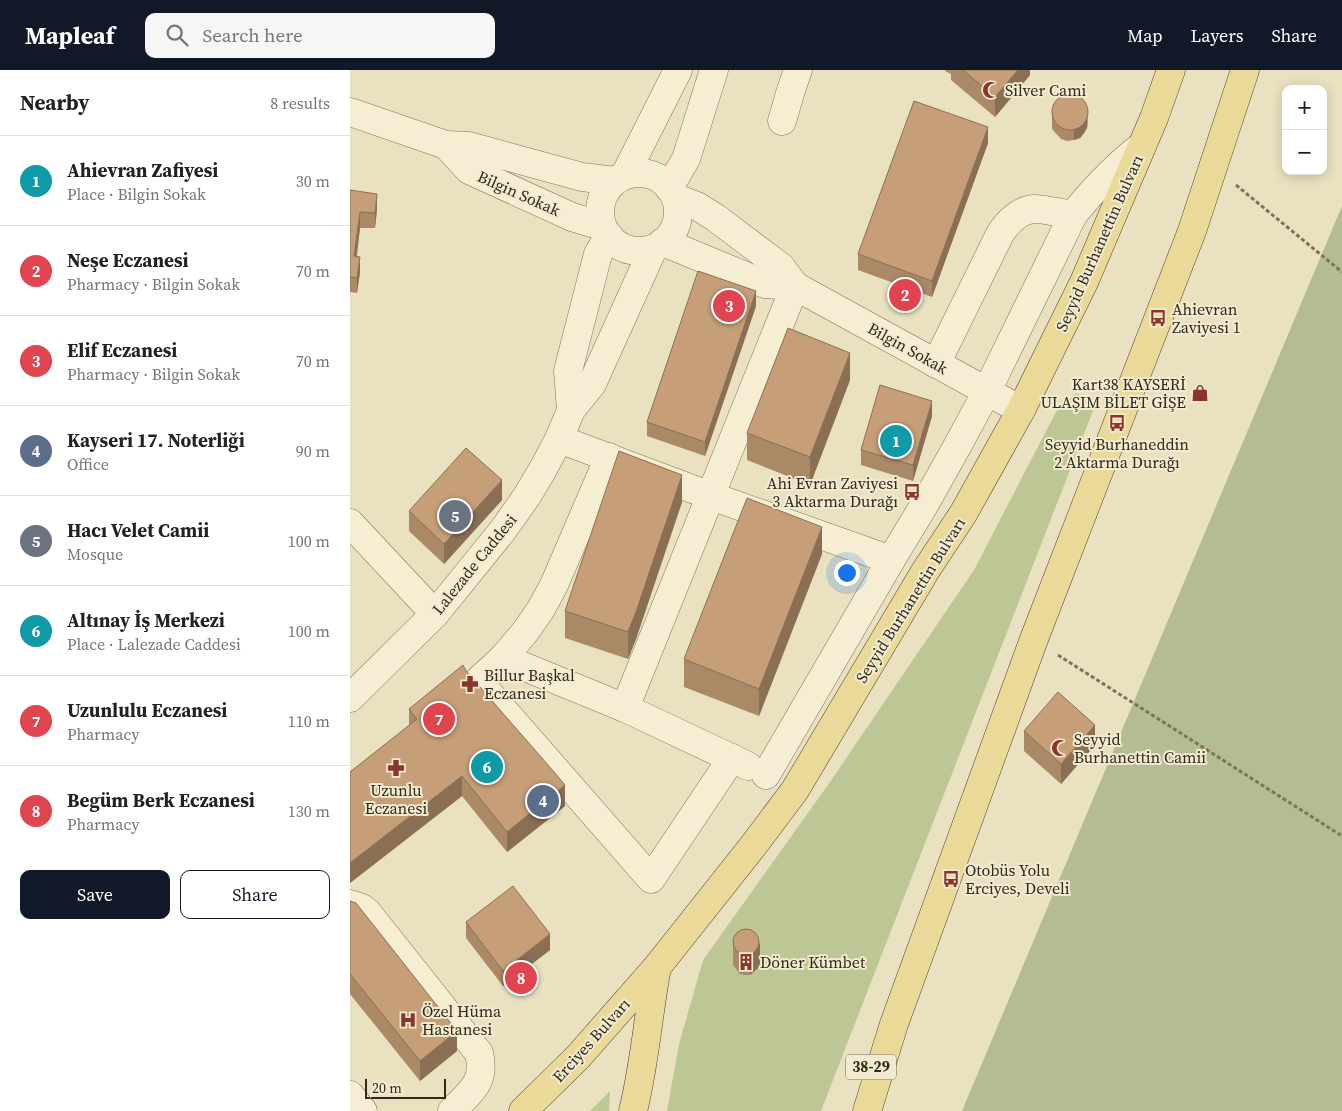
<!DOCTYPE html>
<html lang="en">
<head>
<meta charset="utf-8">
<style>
  :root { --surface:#fff; --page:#f6f6f6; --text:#222; --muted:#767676; --line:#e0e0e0; --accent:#111827 }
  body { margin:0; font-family:"Source Serif 4",serif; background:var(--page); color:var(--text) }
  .controls { position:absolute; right:15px; top:15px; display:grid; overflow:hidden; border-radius:10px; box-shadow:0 2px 12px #0003 }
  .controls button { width:45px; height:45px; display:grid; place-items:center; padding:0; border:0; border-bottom:1px solid var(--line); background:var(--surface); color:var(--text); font:25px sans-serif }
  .scale { position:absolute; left:15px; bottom:12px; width:81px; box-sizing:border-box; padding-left:5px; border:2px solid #32291d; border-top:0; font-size:14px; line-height:18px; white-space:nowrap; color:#32291d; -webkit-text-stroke:4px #f2ebcf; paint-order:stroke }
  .you { position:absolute; left:496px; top:502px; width:18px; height:18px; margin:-12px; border:4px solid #fff; border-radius:50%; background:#1a73e8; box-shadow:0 0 0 8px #1a73e833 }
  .badge { display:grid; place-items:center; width:32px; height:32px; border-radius:50%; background:var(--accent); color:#fff; font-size:16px; font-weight:700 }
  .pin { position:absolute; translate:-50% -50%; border:2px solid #fff; box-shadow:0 1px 5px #0006 }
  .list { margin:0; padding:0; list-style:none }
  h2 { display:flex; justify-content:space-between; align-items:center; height:65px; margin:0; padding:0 20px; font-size:21px }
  h2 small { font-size:16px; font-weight:400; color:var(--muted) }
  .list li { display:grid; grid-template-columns:32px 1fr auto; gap:15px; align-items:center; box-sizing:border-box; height:90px; padding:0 20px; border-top:1px solid var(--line) }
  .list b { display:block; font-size:19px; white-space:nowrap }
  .list p { margin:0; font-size:16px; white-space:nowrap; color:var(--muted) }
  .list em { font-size:16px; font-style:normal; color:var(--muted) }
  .actions { display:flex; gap:10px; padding:15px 20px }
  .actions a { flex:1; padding:11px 0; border:1px solid var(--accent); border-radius:10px; text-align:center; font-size:18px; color:var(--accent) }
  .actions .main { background:var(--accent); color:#fff }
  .icon { flex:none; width:28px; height:28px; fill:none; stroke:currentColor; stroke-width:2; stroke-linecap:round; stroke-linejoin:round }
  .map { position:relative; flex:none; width:992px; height:1041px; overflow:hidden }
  header { display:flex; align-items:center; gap:30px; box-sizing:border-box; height:70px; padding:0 25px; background:var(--accent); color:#fff }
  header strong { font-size:24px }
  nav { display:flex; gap:28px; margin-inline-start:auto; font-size:18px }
  .search { width:350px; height:45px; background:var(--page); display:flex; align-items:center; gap:12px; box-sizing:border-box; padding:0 18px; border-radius:10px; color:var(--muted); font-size:19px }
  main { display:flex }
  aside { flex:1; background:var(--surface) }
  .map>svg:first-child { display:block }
</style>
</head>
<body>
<header>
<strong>Mapleaf</strong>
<div class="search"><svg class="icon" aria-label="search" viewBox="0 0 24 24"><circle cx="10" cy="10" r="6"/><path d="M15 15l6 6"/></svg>Search here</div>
<nav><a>Map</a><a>Layers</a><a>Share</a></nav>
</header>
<main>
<aside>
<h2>Nearby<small>8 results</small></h2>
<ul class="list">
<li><span class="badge" style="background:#0f9aa8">1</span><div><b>Ahievran Zafiyesi</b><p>Place · Bilgin Sokak</p></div><em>30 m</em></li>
<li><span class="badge" style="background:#e0444e">2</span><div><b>Neşe Eczanesi</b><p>Pharmacy · Bilgin Sokak</p></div><em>70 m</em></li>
<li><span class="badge" style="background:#e0444e">3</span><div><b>Elif Eczanesi</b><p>Pharmacy · Bilgin Sokak</p></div><em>70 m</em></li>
<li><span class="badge" style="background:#5c6f8a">4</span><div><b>Kayseri 17. Noterliği</b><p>Office</p></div><em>90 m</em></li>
<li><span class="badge" style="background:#6b7280">5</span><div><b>Hacı Velet Camii</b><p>Mosque</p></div><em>100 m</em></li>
<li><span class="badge" style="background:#0f9aa8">6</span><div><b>Altınay İş Merkezi</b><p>Place · Lalezade Caddesi</p></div><em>100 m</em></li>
<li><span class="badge" style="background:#e0444e">7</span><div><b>Uzunlulu Eczanesi</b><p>Pharmacy</p></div><em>110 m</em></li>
<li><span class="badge" style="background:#e0444e">8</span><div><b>Begüm Berk Eczanesi</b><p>Pharmacy</p></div><em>130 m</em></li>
</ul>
<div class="actions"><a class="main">Save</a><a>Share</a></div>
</aside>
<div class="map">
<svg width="992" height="1041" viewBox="0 0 992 1041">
  <rect width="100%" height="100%" fill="#eae1c0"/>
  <g fill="#bdc795">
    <path d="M726 323 746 333 471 1041H317L329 974 353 890 480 712 624 500 706 342Z"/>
    <path d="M260 1021 259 1041H240Z"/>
  </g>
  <path fill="#b4bc94" d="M992 136V1041H612Z"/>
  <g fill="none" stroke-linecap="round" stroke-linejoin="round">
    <g stroke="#827259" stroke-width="29">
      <g id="minor">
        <path d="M0 42 96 75 119 76 232 107 265 111"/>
        <path d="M432 51 441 20 448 0"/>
        <path d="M96 75 119 100 222 147 252 156"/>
        <circle cx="289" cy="142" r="39"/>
        <path d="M275 105 328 0"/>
        <path d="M319 118 336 89 364 0"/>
        <path d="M326 128 347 136 366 148 431 197 445 216"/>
        <path d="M313 172 415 214 445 216 671 340"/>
        <path d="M586 294 650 164C657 153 669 140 684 139 694 139 712 143 723 145"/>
        <path d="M221 340 218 301 248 184 259 166"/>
        <path d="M209 369 361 426 541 490"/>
        <path d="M259 387 204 515 191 539 175 562 153 588 128 611 301 809 382 688"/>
        <path d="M0 453 85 544"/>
        <path d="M153 588 275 638 398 696"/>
        <path d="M0 628 85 544 153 460 177 426 193 399 209 369 221 340 242 314 303 179"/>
        <path d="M275 638 445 216"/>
        <path d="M416 705 541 490 576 432 609 373 637 321 723 145C744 119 765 96 792 76"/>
        <path d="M0 834 12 838 17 842 129 983C136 1013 121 1021 102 1041"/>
        <path d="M0 1025 13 1041"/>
      </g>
    </g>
    <g stroke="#4f402e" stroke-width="29">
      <g id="major">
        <path d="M173 1041 228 987 307 897 403 776 445 720 576 500 613 444 671 340 734 212 804 48 821 0"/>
        <path d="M283 1041C295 993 298 945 307 897"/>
        <path d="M517 1041 544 954 684 569 842 161 895 0"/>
      </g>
    </g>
    <g stroke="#827259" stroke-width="3" stroke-dasharray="4 2.5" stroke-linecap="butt">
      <path d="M886 115 992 202"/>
      <path d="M708 585 992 766"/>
    </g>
    <use href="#minor" stroke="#f6eed2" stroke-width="28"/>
    <use href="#major" stroke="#ebd99a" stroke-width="28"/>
  </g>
  <g fill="#aa8967">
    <path d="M595 0H680V5L645 47 601 10V4L595 1Z"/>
    <path d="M702 38 738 51 737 58 734 63 730 68 724 70 717 71 711 69 702 59Z"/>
    <path d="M638 73 582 227 508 200V184Z"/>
    <path d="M0 120 27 139 25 158H10L7 186 10 202 7 223 0 222Z"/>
    <path d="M406 236 355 386 297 366V352Z"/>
    <path d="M500 310 460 415 397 390V363Z"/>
    <path d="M582 346 563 411 511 395V380Z"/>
    <path d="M152 430 94 494 59 461V441Z"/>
    <path d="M332 432 286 569 278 589 215 568V541Z"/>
    <path d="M472 484 409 646 334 617V589Z"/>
    <path d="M116 601 215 736 157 782 112 726 0 813V702L59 656V639Z"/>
    <path d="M674 661 745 675 711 714 674 681Z"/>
    <path d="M0 831 107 981 70 1011 0 924Z"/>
    <path d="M116 852 200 880 153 916 116 868Z"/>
    <path d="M383 870 410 893 408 898 400 905H395L390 904 383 895Z"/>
  </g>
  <g fill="#8b6f54">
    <path d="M668 0H680V5L645 47V27Z"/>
    <path d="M738 40 737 58 734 63 730 68 724 70V60Z"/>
    <path d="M638 57V73L582 227V211Z"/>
    <path d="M27 124V139L25 158V143Z"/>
    <path d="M10 142V158L4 202V186Z"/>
    <path d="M10 187V202L7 223V208Z"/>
    <path d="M406 221V236L355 386V372Z"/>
    <path d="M500 283V310L460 415V387Z"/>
    <path d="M582 331V346L563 411V395Z"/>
    <path d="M332 405V432L286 569 278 589V562Z"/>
    <path d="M152 410V430L94 494V474Z"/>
    <path d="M472 457V484L409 646V619Z"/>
    <path d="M745 655V675L711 714V694Z"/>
    <path d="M112 706V726L0 813V793Z"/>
    <path d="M215 715V736L157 782V762Z"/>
    <path d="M200 864V880L153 916V901Z"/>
    <path d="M410 873V893L408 898 400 905V885Z"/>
    <path d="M107 961V981L70 1011V991Z"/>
  </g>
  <g fill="#c69f78" stroke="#8b6f54">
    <path d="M613 0H668L645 27Z"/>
    <circle cx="720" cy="42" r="18"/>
    <path d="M564 31 638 57 582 211 508 184Z"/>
    <path d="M0 120 27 124 25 143 10 142 4 186 10 187 7 208 0 207Z"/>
    <path d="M348 201 406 221 355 372 297 352Z"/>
    <path d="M438 258 500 283 460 387 397 363Z"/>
    <path d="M530 315 582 331 563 395 511 380Z"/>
    <path d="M116 378 152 410 94 474 59 441Z"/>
    <path d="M269 381 332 405 286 542 278 562 215 541Z"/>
    <path d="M397 428 472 457 409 619 334 589Z"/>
    <path d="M113 595 116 601 198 695 215 715 157 762 112 706 0 793V702L67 649 59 639Z"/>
    <path d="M708 622 745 655 711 694 674 661Z"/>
    <path d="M163 816 200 864 153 901 116 852Z"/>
    <path d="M0 831 6 833 107 961 70 991 0 904Z"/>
    <circle cx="396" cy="872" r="13"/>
  </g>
  <defs>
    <g id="mosque-bare" transform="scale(1.35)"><path d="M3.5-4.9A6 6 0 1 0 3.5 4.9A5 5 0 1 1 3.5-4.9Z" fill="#8c352e" stroke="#f2ebcf" stroke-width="2.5" paint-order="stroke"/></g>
    <g id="bus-bare" transform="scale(1.35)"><path d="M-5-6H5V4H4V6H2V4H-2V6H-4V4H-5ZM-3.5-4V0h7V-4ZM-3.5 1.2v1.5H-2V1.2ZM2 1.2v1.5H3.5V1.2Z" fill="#8c352e" stroke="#f2ebcf" stroke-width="2.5" paint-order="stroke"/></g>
    <g id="shop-bare" transform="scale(1.35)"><path d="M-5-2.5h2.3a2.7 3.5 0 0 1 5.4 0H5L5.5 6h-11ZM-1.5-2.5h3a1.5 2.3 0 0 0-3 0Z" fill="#8c352e" stroke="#f2ebcf" stroke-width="2.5" paint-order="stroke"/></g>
    <g id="pharmacy-bare" transform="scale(1.35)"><path d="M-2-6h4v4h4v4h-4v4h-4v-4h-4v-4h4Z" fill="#8c352e" stroke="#f2ebcf" stroke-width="2.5" paint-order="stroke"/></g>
    <g id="building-bare" transform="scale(1.35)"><path d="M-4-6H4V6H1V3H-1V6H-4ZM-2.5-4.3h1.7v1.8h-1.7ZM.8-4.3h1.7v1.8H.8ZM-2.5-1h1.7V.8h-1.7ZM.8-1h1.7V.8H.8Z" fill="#8c352e" stroke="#f2ebcf" stroke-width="2.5" paint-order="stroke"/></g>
    <g id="hospital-bare" transform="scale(1.35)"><path d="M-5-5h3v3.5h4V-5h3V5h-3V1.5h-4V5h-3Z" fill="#8c352e" stroke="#f2ebcf" stroke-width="2.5" paint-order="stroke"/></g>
  </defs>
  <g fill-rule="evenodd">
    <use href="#mosque-bare" x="641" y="20"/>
    <use href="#bus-bare" x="808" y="248"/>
    <use href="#shop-bare" x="850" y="323"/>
    <use href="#bus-bare" x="767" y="353"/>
    <use href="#bus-bare" x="562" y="422"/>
    <use href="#pharmacy-bare" x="120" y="614"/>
    <use href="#mosque-bare" x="710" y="678"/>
    <use href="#pharmacy-bare" x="46" y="698"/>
    <use href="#bus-bare" x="601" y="809"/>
    <use href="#building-bare" x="396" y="892"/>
    <use href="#hospital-bare" x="58" y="950"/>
  </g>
  <g text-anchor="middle" stroke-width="4" stroke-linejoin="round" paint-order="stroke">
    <rect fill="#f2ebcf" stroke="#6c6352" stroke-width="1" x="496" y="984.5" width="50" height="25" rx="4"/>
    <g font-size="15" font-weight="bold" fill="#32291d">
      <text x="521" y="1002">38-29</text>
    </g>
    <g font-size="16" fill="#32291d" stroke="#f2ebcf" text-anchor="start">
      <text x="655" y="26">Silver Cami</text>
      <text x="822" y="245">Ahievran<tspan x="822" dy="18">Zaviyesi 1</tspan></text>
      <text x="836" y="320" text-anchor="end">Kart38 KAYSERİ<tspan x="836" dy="18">ULAŞIM BİLET GİŞE</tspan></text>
      <text x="767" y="380" text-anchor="middle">Seyyid Burhaneddin<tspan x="767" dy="18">2 Aktarma Durağı</tspan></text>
      <text x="548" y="419" text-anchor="end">Ahi Evran Zaviyesi<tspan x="548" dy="18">3 Aktarma Durağı</tspan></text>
      <text x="134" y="611">Billur Başkal<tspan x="134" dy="18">Eczanesi</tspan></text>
      <text x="724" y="675">Seyyid<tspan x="724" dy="18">Burhanettin Camii</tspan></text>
      <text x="46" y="726" text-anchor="middle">Uzunlu<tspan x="46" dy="18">Eczanesi</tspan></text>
      <text x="615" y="806">Otobüs Yolu<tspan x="615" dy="18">Erciyes, Develi</tspan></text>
      <text x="410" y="898">Döner Kümbet</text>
      <text x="72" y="947">Özel Hüma<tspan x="72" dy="18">Hastanesi</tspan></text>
    </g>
    <g font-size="16" fill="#32291d" stroke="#f2ebcf">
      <text transform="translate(169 123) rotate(24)" y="6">Bilgin Sokak</text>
      <text transform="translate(749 173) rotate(-66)" y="6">Seyyid Burhanettin Bulvarı</text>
      <text transform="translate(558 278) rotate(29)" y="6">Bilgin Sokak</text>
      <text transform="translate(124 494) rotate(-51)" y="6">Lalezade Caddesi</text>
      <text transform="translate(560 530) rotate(-58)" y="6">Seyyid Burhanettin Bulvarı</text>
      <text transform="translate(241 970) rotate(-48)" y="6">Erciyes Bulvarı</text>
    </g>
  </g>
</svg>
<div class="controls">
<button>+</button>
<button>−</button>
</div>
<div class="scale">20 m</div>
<div class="you"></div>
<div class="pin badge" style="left:546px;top:371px;background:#0f9aa8">1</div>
<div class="pin badge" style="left:555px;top:225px;background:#e0444e">2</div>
<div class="pin badge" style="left:379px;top:236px;background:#e0444e">3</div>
<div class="pin badge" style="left:193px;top:731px;background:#5c6f8a">4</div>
<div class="pin badge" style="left:105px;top:446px;background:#6b7280">5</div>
<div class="pin badge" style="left:137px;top:697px;background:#0f9aa8">6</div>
<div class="pin badge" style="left:89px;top:649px;background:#e0444e">7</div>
<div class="pin badge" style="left:171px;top:908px;background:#e0444e">8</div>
</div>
</main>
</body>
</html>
